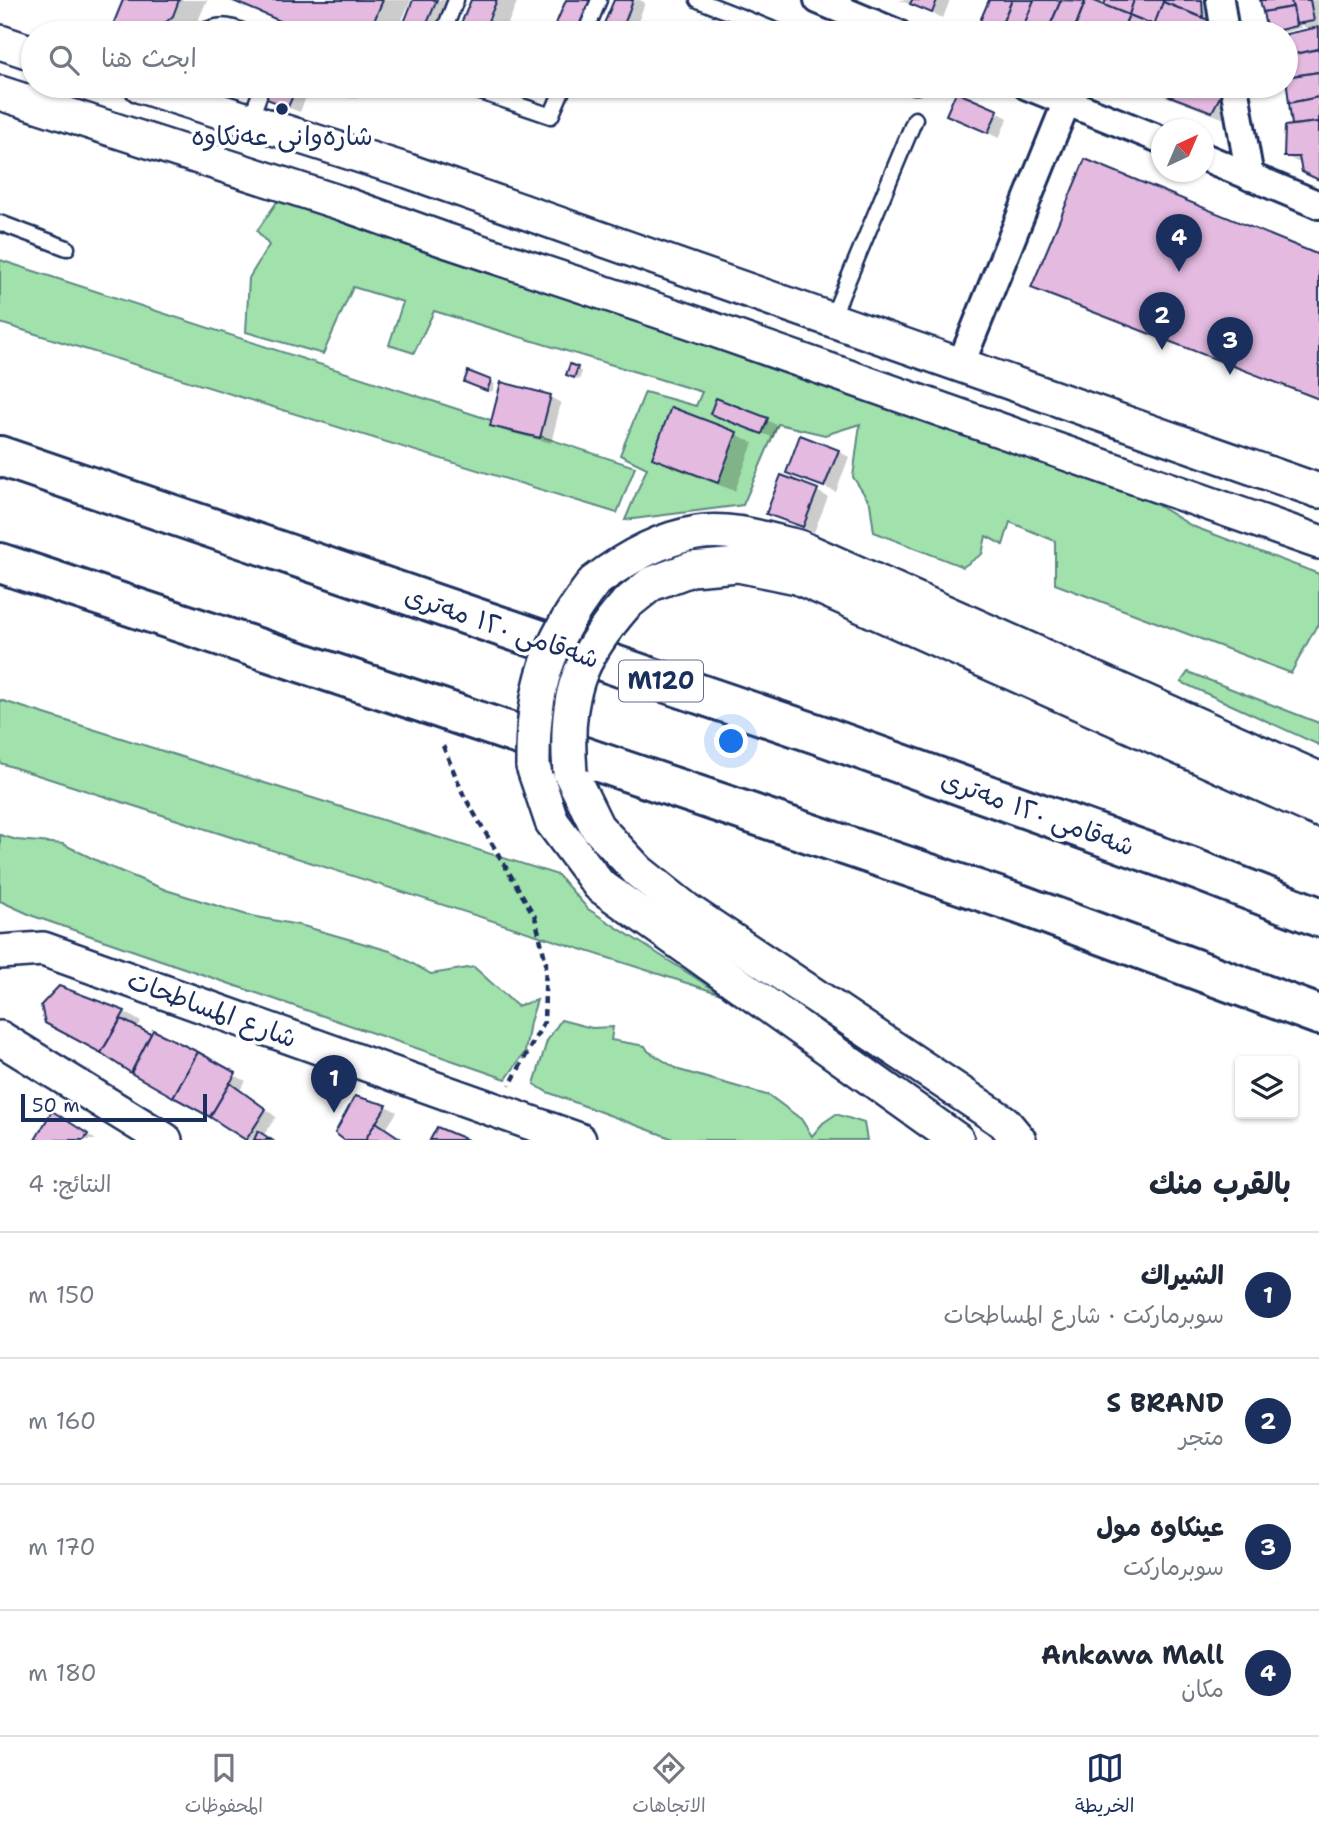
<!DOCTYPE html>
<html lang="ar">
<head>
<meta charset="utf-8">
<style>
  :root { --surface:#fff; --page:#f2f2f3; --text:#1f2937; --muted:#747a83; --line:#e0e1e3; --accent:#1b2f5e }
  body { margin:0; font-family:"Shantell Sans","Playpen Sans Arabic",sans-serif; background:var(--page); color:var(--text); direction:rtl }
  .controls { position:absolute; right:21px; bottom:21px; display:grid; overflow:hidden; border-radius:7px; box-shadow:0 2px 5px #0004 }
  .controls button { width:63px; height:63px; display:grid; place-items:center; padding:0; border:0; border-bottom:2px solid var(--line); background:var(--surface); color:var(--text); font:35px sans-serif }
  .compass { position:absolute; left:1151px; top:119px; width:63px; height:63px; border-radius:50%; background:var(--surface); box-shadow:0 2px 5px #0004; rotate:44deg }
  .scale { position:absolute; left:21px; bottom:18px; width:186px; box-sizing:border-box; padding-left:7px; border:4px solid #1b2f5e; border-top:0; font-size:19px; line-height:24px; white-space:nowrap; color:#1b2f5e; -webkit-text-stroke:5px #fff; paint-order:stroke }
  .you { position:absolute; left:732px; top:742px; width:24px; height:24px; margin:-18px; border:5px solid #fff; border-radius:50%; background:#1a73e8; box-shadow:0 0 0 10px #1a73e833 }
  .badge { display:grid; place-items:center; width:46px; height:46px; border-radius:50%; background:var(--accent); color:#fff; font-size:23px; font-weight:700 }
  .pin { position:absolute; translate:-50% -58px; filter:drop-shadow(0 2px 4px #0008) }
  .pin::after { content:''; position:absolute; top:37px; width:24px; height:21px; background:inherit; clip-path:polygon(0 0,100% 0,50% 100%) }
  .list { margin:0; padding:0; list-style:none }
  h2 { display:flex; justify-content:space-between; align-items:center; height:91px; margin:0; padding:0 28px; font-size:30px }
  h2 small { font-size:23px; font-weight:400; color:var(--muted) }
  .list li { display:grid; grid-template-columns:46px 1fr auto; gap:21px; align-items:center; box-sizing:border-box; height:126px; padding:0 28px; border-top:2px solid var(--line) }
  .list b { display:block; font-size:26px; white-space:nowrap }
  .list p { margin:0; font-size:23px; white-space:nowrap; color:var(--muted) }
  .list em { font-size:23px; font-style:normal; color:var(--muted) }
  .icon { flex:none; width:38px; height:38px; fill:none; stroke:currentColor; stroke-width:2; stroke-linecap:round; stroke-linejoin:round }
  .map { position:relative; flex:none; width:1319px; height:1140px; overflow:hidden; direction:ltr }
  .search { position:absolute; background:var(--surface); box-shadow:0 2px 5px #0004; left:21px; right:21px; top:21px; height:77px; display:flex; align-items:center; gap:18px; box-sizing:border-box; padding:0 24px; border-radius:38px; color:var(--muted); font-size:26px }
  .sheet { height:595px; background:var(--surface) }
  nav { display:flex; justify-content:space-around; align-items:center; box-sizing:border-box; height:98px; border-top:2px solid var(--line); background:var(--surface); font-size:19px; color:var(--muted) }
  nav a { display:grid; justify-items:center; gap:4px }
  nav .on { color:var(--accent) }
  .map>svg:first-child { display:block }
</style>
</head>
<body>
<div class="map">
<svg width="1319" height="1140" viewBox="0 0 1319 1140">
  <rect width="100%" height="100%" fill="#fff"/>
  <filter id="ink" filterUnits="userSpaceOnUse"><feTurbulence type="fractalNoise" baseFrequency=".0143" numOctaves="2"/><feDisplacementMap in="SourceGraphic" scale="14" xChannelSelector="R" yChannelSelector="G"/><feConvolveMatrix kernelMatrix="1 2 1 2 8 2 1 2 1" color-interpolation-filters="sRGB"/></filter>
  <g filter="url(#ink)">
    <g fill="#a1e1ab" stroke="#5e8884" stroke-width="2">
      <path d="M279 199 1134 491 1192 526 1319 574V626L1317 625 1291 673 1055 584V541L1010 522 1003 545 986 536 982 554 963 567 874 532 870 503 853 477 860 424 825 435 778 424 743 505 625 520 647 468 620 455 645 392 696 406 702 392 434 311 414 353 389 345 403 302 353 287 323 354 246 332 249 278 269 245 257 231Z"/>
      <path d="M0 260 635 467 617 513 0 323Z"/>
      <path d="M1188 672 1319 723V745L1181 682Z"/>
      <path d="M0 700 558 875 588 909 721 994 0 763Z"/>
      <path d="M0 835 17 840 63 844 108 866 166 890 247 915 303 926 390 951 431 974 474 967 517 1006 537 1000 530 1022 525 1052 506 1079 33 916 0 901Z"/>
      <path d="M561 1020 592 1028 613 1027 611 1040 645 1046 648 1051 679 1070 770 1096 801 1119 812 1136 823 1123 836 1114 864 1123 867 1140H676L547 1092 534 1084 547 1041Z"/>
    </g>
    <g fill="#0003">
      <path d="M125 0H207L195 28 188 33H126L114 26Z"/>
      <path d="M231 0H411L396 33H282L286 25Z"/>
      <path d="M415 0H457L444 33H402Z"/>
      <path d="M473 0H518L504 33H459Z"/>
      <path d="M567 0H603L590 33H554Z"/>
      <path d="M616 0H640L645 3 634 33H602Z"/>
      <path d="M899 0H950L943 18Z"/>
      <path d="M991 0H1212L1219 33H990L980 27Z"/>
      <path d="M1262 0H1319V179L1302 162H1297L1286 156 1294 127 1286 79V35L1311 31 1300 24 1301 28 1281 33 1268 32Z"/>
      <path d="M231 86H297L308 92 300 112Z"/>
      <path d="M1143 86H1236L1230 121 1170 98Z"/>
      <path d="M997 112 1008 118 999 138 959 120Z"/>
      <path d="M1319 257V400L1050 297 1034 288Z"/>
      <path d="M571 366 582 372 579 380 573 377Z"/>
      <path d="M490 382 495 384 492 392 471 384Z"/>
      <path d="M550 397 561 403 551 443 503 431 492 425Z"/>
      <path d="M672 409 736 434 753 443 735 491 671 467 654 457Z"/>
      <path d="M712 413 767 420 778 426 774 438Z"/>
      <path d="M838 451 849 457 836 492 788 472Z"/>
      <path d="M817 491 828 497 814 532 769 513Z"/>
      <path d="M124 1012 141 1022 137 1029 246 1081 240 1090 276 1117 263 1136 270 1140H250L47 1022Z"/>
      <path d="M356 1098 386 1106 397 1112 386 1129 401 1140H347Z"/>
      <path d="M70 1123 96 1140H37Z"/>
    </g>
    <g fill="#e4bae0" stroke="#1b2f5e" stroke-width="2">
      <path d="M123 0H179L173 16 163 25 152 31 140 33H126L112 27Z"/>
      <path d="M231 0H383L369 33H280L285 23Z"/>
      <path d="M413 0H437L423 33H400Z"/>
      <path d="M471 0H497L483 33H457Z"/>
      <path d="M566 0H590L577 33H552Z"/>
      <path d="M614 0H633L621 33H600Z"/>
      <path d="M912 0H937L932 13 910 4Z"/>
      <path d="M989 0H1012L998 33H990L977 28Z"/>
      <path d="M1012 0H1034L1021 33H998Z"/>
      <path d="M1034 0H1061L1047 33H1021Z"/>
      <path d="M1061 0 1085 1 1073 33H1047Z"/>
      <path d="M1086 0H1092L1129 15 1121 33H1073Z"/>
      <path d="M1106 0H1134L1129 15 1104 5Z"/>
      <path d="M1134 0H1164L1154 25 1129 15Z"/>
      <path d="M1164 0H1202L1203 18 1163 2Z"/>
      <path d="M1260 0H1291L1293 7 1263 12Z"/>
      <path d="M1291 0H1310L1314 21 1296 24Z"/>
      <path d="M1163 2 1211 21 1206 33H1174L1154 25Z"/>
      <path d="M1293 7 1296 26 1267 33 1263 12Z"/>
      <path d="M1129 15 1154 25 1150 33H1121Z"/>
      <path d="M1154 25 1174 33H1150Z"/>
      <path d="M1319 27V49L1286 56V34Z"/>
      <path d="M1319 49V72L1286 77V56Z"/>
      <path d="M1319 72V97L1289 103 1286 77Z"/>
      <path d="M232 86H297L288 107Z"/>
      <path d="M1152 86H1217L1223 91 1212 112 1151 89Z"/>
      <path d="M956 92 998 110 988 133 946 115Z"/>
      <path d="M1319 97V122L1292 125 1289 103Z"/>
      <path d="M1319 122V180L1302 172 1299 157H1284L1285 126Z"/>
      <path d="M1085 159 1319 255V399L1031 288Z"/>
      <path d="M570 364 578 367 574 378 566 375Z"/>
      <path d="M468 371 491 380 487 391 464 382Z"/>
      <path d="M501 382 551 395 540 438 490 426Z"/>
      <path d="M716 398 768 418 762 434 710 414Z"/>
      <path d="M671 407 737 432 718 483 652 458Z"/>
      <path d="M800 435 839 450 824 487 786 473Z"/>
      <path d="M781 475 818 489 803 527 766 514Z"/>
      <path d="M59 986 125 1011 101 1053 45 1023 41 1005Z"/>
      <path d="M121 1019 151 1034 131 1073 101 1053Z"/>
      <path d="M153 1030 198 1052 173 1097 131 1073Z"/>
      <path d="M198 1052 236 1073 210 1117 173 1097Z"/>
      <path d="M230 1083 266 1109 246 1140 210 1117Z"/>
      <path d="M355 1096 387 1105 365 1140H344L335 1133Z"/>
      <path d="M52 1111 88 1134 84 1140H35Z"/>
      <path d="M376 1122 401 1139 400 1140H365Z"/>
      <path d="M437 1127 468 1140H430Z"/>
      <path d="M258 1131 272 1140H254Z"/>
    </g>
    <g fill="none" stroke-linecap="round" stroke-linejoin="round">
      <g stroke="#1b2f5e" stroke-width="19">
        <g id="service">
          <path d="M698 0 782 33"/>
          <path d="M200 33C217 24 229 24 246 33"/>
          <path d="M443 33 456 0"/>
          <path d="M585 33 599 0"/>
          <path d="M339 86 352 88 365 86"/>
          <path d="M463 86 551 116 564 86"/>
          <path d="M914 86H917"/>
          <path d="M250 120 259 96"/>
          <path d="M0 223 67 248"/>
          <path d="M832 318 915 119"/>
        </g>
      </g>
      <g stroke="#1b2f5e" stroke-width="32">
        <g id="minor">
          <path d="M818 0 897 33"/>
          <path d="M1220 0 1225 33"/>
          <path d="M1027 86 1162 140"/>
          <path d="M1234 86 1250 177"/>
          <path d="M1204 157 1319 205"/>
          <path d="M960 366 1067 101"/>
        </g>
      </g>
      <g stroke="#1b2f5e" stroke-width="38">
        <g id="tertiary">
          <path d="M0 42 33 53"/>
          <path d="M141 86 408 171 1319 491"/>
          <path d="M0 93 344 204 445 240 689 321 1319 542"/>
          <path d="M594 582C624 559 659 539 697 533 729 527 768 540 799 547L1319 779"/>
          <path d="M626 604 651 584 691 569 738 565 797 577 1319 810"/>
          <path d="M533 766 552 822 599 885 957 1140"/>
          <path d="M570 772 597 827 638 871 687 910 1004 1122 1019 1140"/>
          <path d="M0 952 43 949 579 1140"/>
          <path d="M0 1038 165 1140"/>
        </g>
      </g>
      <g stroke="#1b2f5e" stroke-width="44">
        <g id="motorway">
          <path d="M0 456 823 736 1192 868 1319 917"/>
          <path d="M0 563 439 708 1019 904 1319 1015"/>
        </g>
      </g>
      <path stroke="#1b2f5e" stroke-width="4.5" stroke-dasharray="7 5" stroke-linecap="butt" d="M443 746 464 796 535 917 546 963 544 1022 510 1085"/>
      <use href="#service" stroke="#fff" stroke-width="14"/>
      <use href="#minor" stroke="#fff" stroke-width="26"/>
      <use href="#tertiary" stroke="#fff" stroke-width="33"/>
      <use href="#motorway" stroke="#fff" stroke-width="38"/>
      <g stroke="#1b2f5e" stroke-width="38" stroke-linecap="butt">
        <g id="tertiary-bridge">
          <path d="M533 766C532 688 547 643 594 582"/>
          <path d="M570 772C564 697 577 660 626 604"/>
        </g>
      </g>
      <use href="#tertiary-bridge" stroke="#fff" stroke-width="33"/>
    </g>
  </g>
  <circle fill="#1b2f5e" stroke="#fff" stroke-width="2.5" cx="282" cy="109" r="7"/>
  <g text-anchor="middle" stroke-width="7" stroke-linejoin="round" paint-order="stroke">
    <rect fill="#fff" stroke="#5f6d8e" stroke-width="2" x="619" y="660.5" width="84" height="41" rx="5"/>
    <g font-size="24" font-weight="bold" fill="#1b2f5e">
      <text x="661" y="689">M120</text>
    </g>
    <g font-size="26" fill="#1b2f5e" stroke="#fff">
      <text x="282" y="145">شارەوانی عەنکاوە</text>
    </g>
    <g font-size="26" fill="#1b2f5e" stroke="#fff">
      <text transform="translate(502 627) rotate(19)" y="9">شەقامی ١٢٠ مەتری</text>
      <text transform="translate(1038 813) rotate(20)" y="9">شەقامی ١٢٠ مەتری</text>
      <text transform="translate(212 1009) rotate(20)" y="9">شارع المساطحات</text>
    </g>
  </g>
</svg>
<div class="controls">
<button><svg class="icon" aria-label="layers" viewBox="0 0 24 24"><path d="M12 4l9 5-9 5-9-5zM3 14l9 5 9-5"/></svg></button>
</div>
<svg class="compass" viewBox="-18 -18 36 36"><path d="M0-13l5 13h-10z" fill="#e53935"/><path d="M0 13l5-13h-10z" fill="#747a83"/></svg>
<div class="scale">50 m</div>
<div class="you"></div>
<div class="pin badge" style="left:334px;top:1113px">1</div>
<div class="pin badge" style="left:1162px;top:350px">2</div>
<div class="pin badge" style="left:1230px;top:375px">3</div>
<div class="pin badge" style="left:1179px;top:272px">4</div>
<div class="search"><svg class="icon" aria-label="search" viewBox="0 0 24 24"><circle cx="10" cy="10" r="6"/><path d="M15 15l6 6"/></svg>ابحث هنا</div>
</div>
<section class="sheet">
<h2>بالقرب منك<small>النتائج: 4</small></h2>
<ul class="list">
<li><span class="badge">1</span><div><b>الشيراك</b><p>سوبرماركت · شارع المساطحات</p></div><em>150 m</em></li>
<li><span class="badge">2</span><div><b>S BRAND</b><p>متجر</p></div><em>160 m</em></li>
<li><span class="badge">3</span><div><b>عينكاوه مول</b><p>سوبرماركت</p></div><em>170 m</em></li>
<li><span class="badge">4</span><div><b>Ankawa Mall</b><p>مكان</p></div><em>180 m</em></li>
</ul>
</section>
<nav>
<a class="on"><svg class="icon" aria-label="map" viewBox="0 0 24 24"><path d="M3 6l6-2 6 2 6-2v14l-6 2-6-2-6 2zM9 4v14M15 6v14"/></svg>الخريطة</a>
<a><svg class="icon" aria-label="directions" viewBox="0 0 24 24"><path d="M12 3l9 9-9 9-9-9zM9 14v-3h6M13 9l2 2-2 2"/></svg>الاتجاهات</a>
<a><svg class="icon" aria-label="saved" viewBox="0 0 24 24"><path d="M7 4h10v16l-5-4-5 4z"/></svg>المحفوظات</a>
</nav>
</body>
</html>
